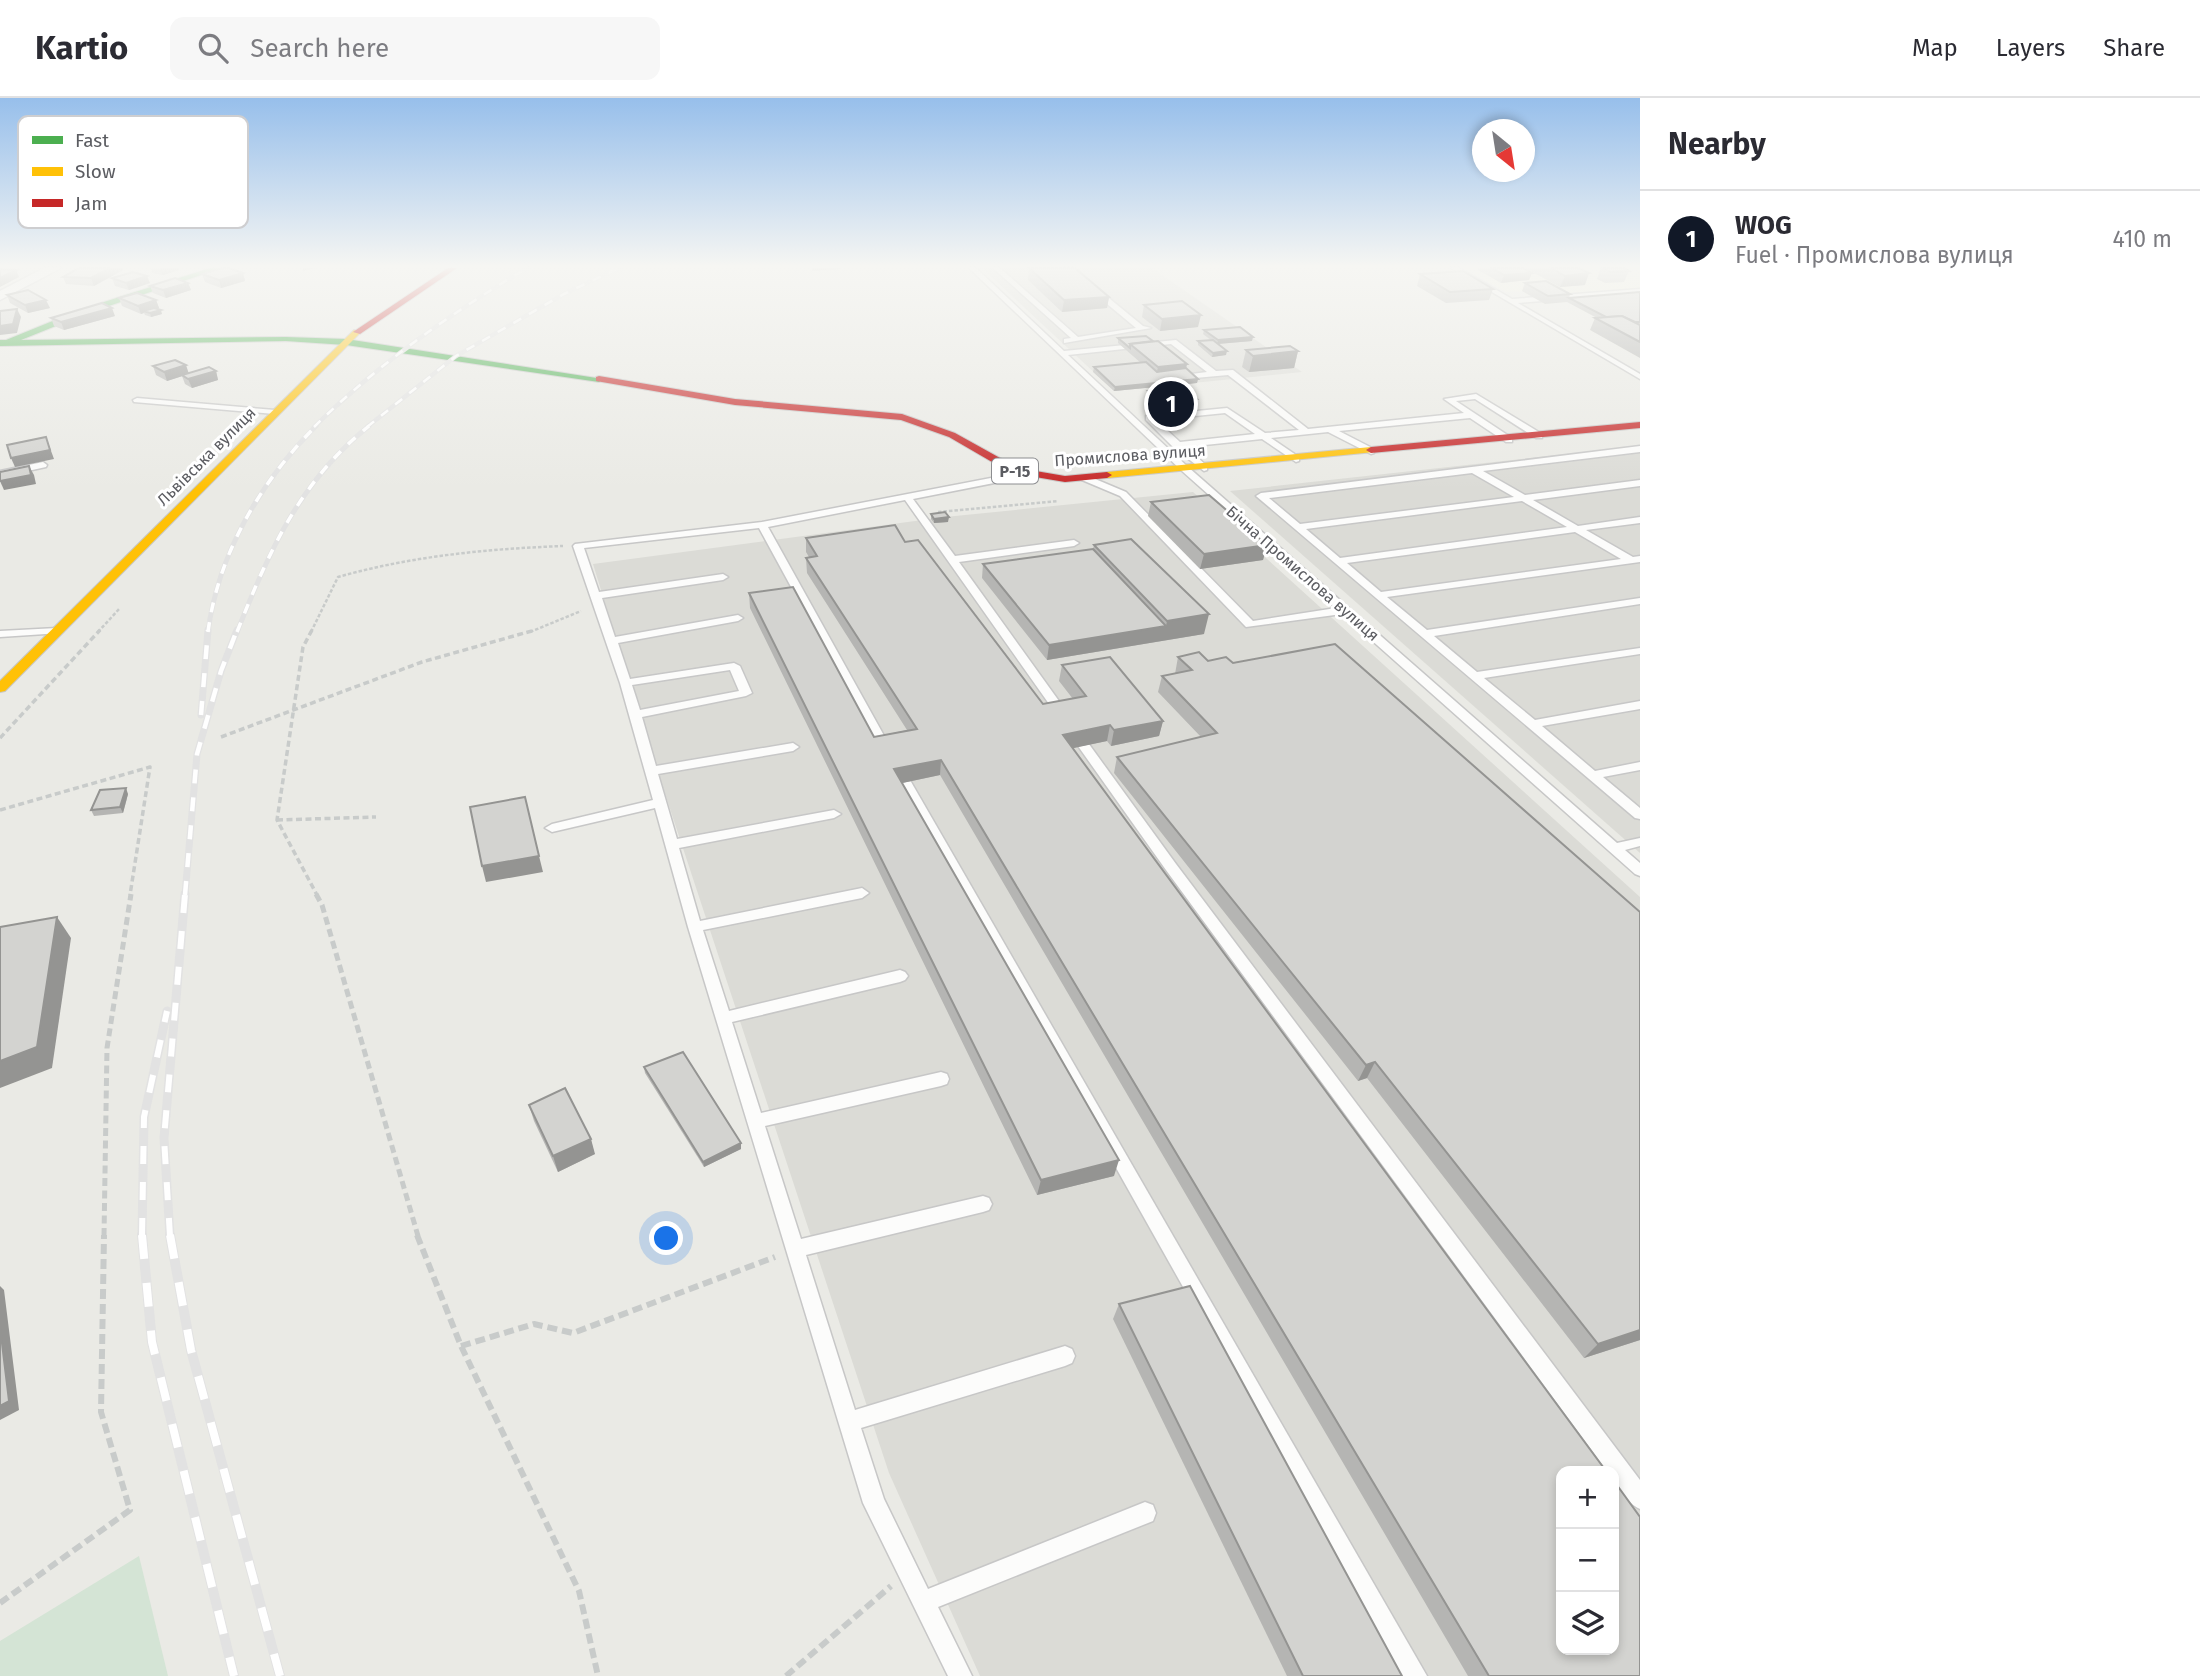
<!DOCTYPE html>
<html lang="en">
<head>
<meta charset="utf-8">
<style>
  :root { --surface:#fff; --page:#f7f7f7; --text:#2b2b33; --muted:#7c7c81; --line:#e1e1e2; --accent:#111827 }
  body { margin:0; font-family:"Fira Sans",sans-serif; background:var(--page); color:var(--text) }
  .controls { position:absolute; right:21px; bottom:21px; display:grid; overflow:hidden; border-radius:14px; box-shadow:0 4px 10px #0003 }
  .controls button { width:63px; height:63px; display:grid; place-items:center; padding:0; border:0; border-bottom:2px solid var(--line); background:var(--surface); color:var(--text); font:35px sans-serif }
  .compass { position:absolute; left:1472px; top:21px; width:63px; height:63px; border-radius:50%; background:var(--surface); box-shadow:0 4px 10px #0003; rotate:150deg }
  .you { position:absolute; left:667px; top:1141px; width:24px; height:24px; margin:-18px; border:5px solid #fff; border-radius:50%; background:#1a73e8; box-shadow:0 0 0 10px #1a73e833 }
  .badge { display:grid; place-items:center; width:46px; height:46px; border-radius:50%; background:var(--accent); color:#fff; font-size:23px; font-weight:700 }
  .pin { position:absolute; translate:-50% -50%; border:4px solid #fff; box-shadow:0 2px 7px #0006 }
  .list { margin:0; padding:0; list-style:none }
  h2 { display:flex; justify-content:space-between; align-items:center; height:91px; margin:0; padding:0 28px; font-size:30px }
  h2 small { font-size:23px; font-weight:400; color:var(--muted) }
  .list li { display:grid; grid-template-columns:46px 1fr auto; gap:21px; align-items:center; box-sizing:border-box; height:98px; padding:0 28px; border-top:2px solid var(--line) }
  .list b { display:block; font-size:26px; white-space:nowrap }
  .list p { margin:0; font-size:23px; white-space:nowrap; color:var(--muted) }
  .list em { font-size:23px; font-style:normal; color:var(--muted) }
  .icon { flex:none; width:38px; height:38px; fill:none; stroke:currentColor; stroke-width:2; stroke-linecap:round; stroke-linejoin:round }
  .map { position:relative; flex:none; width:1640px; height:1578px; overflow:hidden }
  header { display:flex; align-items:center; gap:42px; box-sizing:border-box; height:98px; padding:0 35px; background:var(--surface); border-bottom:2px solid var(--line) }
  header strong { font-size:33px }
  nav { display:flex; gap:38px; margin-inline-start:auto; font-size:24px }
  .search { width:490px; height:63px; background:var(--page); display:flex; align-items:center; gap:18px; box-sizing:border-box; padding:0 24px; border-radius:14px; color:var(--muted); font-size:26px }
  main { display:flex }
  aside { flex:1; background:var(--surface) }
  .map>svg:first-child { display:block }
</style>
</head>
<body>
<header>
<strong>Kartio</strong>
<div class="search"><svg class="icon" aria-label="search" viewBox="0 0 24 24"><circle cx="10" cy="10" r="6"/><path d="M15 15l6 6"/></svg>Search here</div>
<nav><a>Map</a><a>Layers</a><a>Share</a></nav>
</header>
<main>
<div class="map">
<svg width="1640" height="1578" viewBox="0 0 1640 1578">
  <rect width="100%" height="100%" fill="#eaeae5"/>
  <path fill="#f2f2df" d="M1464 170H1640V260L1590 232 1615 229 1567 204 1545 206 1522 193 1506 194Z"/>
  <g fill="#dbdbd6" fill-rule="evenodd">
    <path d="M982 170H1152L1302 274 1114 293Z"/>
    <path d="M1640 348V755L1230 393Z"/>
    <path d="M1193 394 1640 799V1578H980L889 1375 645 635 593 466 945 419ZM1561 1373H1614V1552H1561Z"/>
  </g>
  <path fill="#d4e4d5" d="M139 1458 168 1578H0V1543Z"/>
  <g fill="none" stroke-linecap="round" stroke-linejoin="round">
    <g stroke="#c7c7c7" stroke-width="3">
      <g id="lane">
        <path d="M969 170H976L1064 253 1176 242 1216 273 1233 272 1308 331 1464 315 1444 301 1476 296 1542 336V340H1536L1475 301 1456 303 1512 340V344H1506L1470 320 1339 333 1374 351V355L1371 356 1328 334 1271 340 1299 359V363L1296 364 1262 341 1186 349 1207 368V372L1204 373 1173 349 1146 322V318L1227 310 1265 335 1299 332 1228 277 1173 282V278H1176L1207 274 1171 246 1068 257 1188 369 1617 745 1640 740V748L1625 752 1640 765V778L1635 776 1342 516 1246 529 1120 398 1082 382V378H1088L1126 394 1253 523 1336 510 1182 373ZM1225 315 1255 336 1180 344 1156 322Z"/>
        <path d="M993 170H1000L1078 239 1136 230 1064 170H1072L1143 228 1151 230 1064 245V241L1071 240Z"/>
        <path d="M1451 170H1459L1512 201 1640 191V195L1518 205 1640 276V281Z"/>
        <path d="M137 300 275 312 279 314 275 316 134 304 133 302Z"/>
        <path d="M1640 348V354L1483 373 1525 397 1640 382V388L1533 402 1578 428 1640 419V425L1586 432 1633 459 1640 458V464L1387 499 1427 532 1640 500V506L1434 538 1477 574 1640 550V556L1484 580 1535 622 1640 603V611L1542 628 1595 673 1640 664V672L1603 679 1640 710V721L1635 720 1256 398 1261 395ZM1472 375 1514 399 1300 426 1269 400ZM1522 403 1567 429 1340 460 1306 431ZM1575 434 1621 461 1381 494 1347 465Z"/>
        <path d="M43 364 47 367 46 369 0 379V373Z"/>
        <path d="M1027 373 1032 376 1030 378 913 401 955 458 1074 442 1079 445 1074 448 959 464 1069 617 1063 621 1059 620 905 402 768 429 892 652 886 656 880 652 759 430 584 450 599 494 723 476 728 479 723 482 602 500 615 539 738 517 743 520 738 523 618 545 630 581 734 565 740 568 752 595 746 598 642 619 656 668 793 645 799 649 793 653 658 676 677 741 834 712 841 716 834 720 679 750 700 823 862 790 869 795 862 800 703 832 729 913 900 872 905 874 908 878 905 882 900 884 732 924 761 1015 941 974 947 976 949 981 947 986 941 988 765 1028 801 1141 983 1098 989 1100 992 1106 989 1112 983 1114 806 1157 855 1312 1065 1248 1072 1251 1075 1258 1072 1265 1065 1268 861 1330 884 1401 928 1491 1145 1404 1153 1407 1156 1415 1153 1423 938 1509 972 1578H948L863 1405 688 829 655 710 552 734 545 730 552 726 653 702 620 585 573 448 575 446 762 424ZM730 572 739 593 640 612 632 587Z"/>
        <path d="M57 530 62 533 61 535 0 539V533Z"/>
        <path d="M1074 630 1078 631 1176 766 1640 1382V1411C1627 1405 1614 1387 1614 1373H1607L1166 772 1068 634Z"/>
        <path d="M897 666 903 670 1427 1578H1402L891 670Z"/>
      </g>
    </g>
    <g stroke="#c7c7c7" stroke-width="3">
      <path id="street" d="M44 170H61L0 202V193Z"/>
    </g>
    <g stroke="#c7c7c6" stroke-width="2">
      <path id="fast" d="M210 170H222L88 215 21 242 286 239 346 241 603 281 599 284 346 247 286 243 0 248V242H6L82 211Z"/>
    </g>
    <g stroke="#c7c7c6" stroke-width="2">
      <g id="slow">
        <path d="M354 232 361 234 5 593 0 594V583Z"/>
        <path d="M1371 349 1376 352 1374 354 1107 380 1102 377 1107 374Z"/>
      </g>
    </g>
    <g stroke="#c7c7c6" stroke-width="2">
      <g id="jam">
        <path d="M448 170H457L360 236 353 234Z"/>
        <path d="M599 278 735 301 902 316 955 335 1018 370 1065 378 1107 374 1112 377 1107 380 1065 384 1011 375 949 339 901 322 735 307 596 283V279Z"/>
        <path d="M1640 324V330L1371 355 1366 352 1371 349Z"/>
      </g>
    </g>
    <g stroke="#c8cbca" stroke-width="2.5" stroke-dasharray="3.5 2" stroke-linecap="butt">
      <path d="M938 414 1058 403"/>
      <path d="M98 534 120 510"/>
      <path d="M311 534 338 479C412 458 486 451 563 448"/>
      <path d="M530 534 581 513"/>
    </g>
    <g stroke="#c8cbca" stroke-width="3.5" stroke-dasharray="6 3.5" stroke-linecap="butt">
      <path d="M312 532 303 549 277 722 317 797"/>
      <path d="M221 639 422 564 535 532"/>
      <path d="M0 640 100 532"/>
      <path d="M0 712 150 669 130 797"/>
      <path d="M277 722 376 719"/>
    </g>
    <g stroke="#c8cbca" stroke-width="5" stroke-dasharray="8 4.5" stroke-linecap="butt">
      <path d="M316 796 322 807 418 1138"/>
      <path d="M104 1138 107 950 131 796"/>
    </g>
    <g stroke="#c8cbca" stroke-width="6" stroke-dasharray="10 5" stroke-linecap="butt">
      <path d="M417 1137 461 1248 579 1493 598 1578"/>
      <path d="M461 1248 534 1226 573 1235 775 1159"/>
      <path d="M0 1505 130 1412 101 1314 104 1137"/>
      <path d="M786 1578 891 1488"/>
    </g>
    <use href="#lane" fill="#fcfcfb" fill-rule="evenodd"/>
    <use href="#street" fill="#fcfcfb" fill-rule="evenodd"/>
    <use href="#fast" fill="#4caf50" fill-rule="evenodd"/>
    <use href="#slow" fill="#ffc107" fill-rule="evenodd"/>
    <use href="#jam" fill="#c62828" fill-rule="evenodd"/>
    <g stroke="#e2e2e2" stroke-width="4.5">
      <g id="rail-far4">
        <path d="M314 329C378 266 450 216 527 170"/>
        <path d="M367 329 456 258 564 196 619 170"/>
      </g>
    </g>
    <g stroke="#e2e2e2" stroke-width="5">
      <g id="rail-far3">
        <path d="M208 534C218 456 261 383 316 328"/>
        <path d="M237 534C269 453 300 383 369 328"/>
      </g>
    </g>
    <g stroke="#e2e2e2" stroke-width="7">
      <g id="rail-far2">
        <path d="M201 617 208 532"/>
        <path d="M185 797 197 656 221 573 237 532"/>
      </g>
    </g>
    <g stroke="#e2e2e2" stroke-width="9">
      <g id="rail-far1">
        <path d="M142 1138 144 1019 167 913"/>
        <path d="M170 1138 164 1040 185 796"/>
      </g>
    </g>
    <g stroke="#e2e2e2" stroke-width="10">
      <g id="rail">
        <path d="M142 1137 152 1244 234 1578"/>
        <path d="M170 1137 191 1252 280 1578"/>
      </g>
    </g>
    <use href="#rail-far4" stroke="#fff" stroke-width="2.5" stroke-dasharray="9" stroke-linecap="butt"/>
    <use href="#rail-far3" stroke="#fff" stroke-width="3.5" stroke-dasharray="10" stroke-linecap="butt"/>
    <use href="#rail-far2" stroke="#fff" stroke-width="4.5" stroke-dasharray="14" stroke-linecap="butt"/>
    <use href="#rail-far1" stroke="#fff" stroke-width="6" stroke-dasharray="18" stroke-linecap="butt"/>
    <use href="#rail" stroke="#fff" stroke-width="8" stroke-dasharray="24" stroke-linecap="butt"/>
  </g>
  <g fill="#b5b5b3">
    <path d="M79 170H122L123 172 94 188 66 186 63 179Z"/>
    <path d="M151 170H178L179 172 163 177 152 175Z"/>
    <path d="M1029 170 1109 199 1107 210 1062 214 1028 182Z"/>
    <path d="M1479 170H1523L1532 175 1529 182 1501 185 1478 172Z"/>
    <path d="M1525 170H1579L1585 187 1560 189Z"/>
    <path d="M1601 170H1624L1629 173 1624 184 1605 185 1597 181Z"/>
    <path d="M243 175 245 183 221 190 205 184 202 176Z"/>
    <path d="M1420 176 1493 191 1489 202 1446 205 1417 188Z"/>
    <path d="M112 180 150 185 129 192 115 188Z"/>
    <path d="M188 185 191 192 166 200 153 195 150 188Z"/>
    <path d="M1525 185 1570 196 1569 200 1640 194V260L1590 232 1595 220H1597L1567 204 1545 206 1522 193Z"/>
    <path d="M7 197 50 210 28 215 10 205Z"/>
    <path d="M119 200 156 202 159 210 158 211 162 216 151 219 145 217 144 215 141 216 122 208Z"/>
    <path d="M1144 207 1198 229 1160 233 1142 219Z"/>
    <path d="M115 218 64 232 54 228 51 220Z"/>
    <path d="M1204 232 1252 243 1218 246 1226 257 1212 259 1198 247V243L1211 242 1203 236Z"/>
    <path d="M1118 240 1153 243 1187 266 1186 270 1198 281 1197 285 1114 293 1093 274 1094 269 1141 265 1118 245Z"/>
    <path d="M1246 252 1298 253 1294 270 1249 274 1242 269Z"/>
    <path d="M153 268 188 275 216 273 218 282 192 290 185 286 182 278 167 283 156 277Z"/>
    <path d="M1148 293 1197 301 1195 310 1160 314 1147 302Z"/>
    <path d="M1151 404 1267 447 1263 462 1200 471 1148 418Z"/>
    <path d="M931 416 948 424 934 425 931 421Z"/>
    <path d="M806 440 905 444 1043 606 1073 601 1059 583 1062 567 1163 623 1159 638 1111 648 1107 643 1072 650 1640 1578H1468L940 677 902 685 1114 1078 1037 1097 750 510 749 495 874 639 907 632 807 475 806 460 809 459 806 454Z"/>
    <path d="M1094 447 1204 536 1047 562 982 480 983 466 1093 451Z"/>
    <path d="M1178 559 1233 565 1640 814V1242L1584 1260 1367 980 1358 983 1114 675 1117 659 1201 639 1158 594 1162 578 1175 576Z"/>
    <path d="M128 696 123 715 94 718 91 712Z"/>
    <path d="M644 969 741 1045V1051L704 1069 645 975Z"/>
    <path d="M529 1007 595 1056 558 1074 534 1023Z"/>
    <path d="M1119 1206 1402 1578H1287L1113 1221Z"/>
  </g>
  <g fill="#949492">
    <path d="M110 170H122L123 172 94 188 91 180Z"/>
    <path d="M160 170H178L179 172 163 177Z"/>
    <path d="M303 170H315L303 173Z"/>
    <path d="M812 170H840V171L812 173Z"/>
    <path d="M16 172 19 179 0 189V180Z"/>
    <path d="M243 175 245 183 221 190 219 182Z"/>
    <path d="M1532 175 1529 182 1501 185 1504 177Z"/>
    <path d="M1589 175 1585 187 1560 189 1565 178Z"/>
    <path d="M147 178 150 185 129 192 126 185Z"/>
    <path d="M188 185 191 192 166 200 163 192Z"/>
    <path d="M1109 199 1107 210 1062 214 1064 202Z"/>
    <path d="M46 202 50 210 28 215 25 207Z"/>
    <path d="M156 202 159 210 146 214 143 213 144 215 141 216 138 208Z"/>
    <path d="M112 210 115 218 64 232 61 224Z"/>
    <path d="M17 211 21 219 17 235 0 237V228Z"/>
    <path d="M161 212 162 216 151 219 150 215Z"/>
    <path d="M1201 217 1198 229 1160 233 1162 221Z"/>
    <path d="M1253 239 1252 243 1217 246 1218 242Z"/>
    <path d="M1227 253 1226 257 1212 259 1213 255Z"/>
    <path d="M1298 253 1294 270 1249 274 1253 258Z"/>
    <path d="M1187 266 1185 275 1156 278 1158 269Z"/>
    <path d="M186 267 189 276 167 283 164 274Z"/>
    <path d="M216 273 218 282 192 290 188 281Z"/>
    <path d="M1198 281 1197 285 1114 293 1115 289Z"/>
    <path d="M1197 301 1195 310 1160 314 1162 305Z"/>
    <path d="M46 339 54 361 15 369 11 360Z"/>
    <path d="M29 368 34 377 36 386 4 392 0 383Z"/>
    <path d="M949 419 948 424 934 425V421Z"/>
    <path d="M1267 447 1263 462 1200 471 1204 456Z"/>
    <path d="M1209 516 1204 536 1047 562 1049 547 1166 528 1167 523Z"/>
    <path d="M1163 623 1159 638 1111 648 1114 632Z"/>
    <path d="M1110 627 1107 643 1060 653 1063 637Z"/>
    <path d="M941 662 940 677 893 687 894 671Z"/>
    <path d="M126 690 128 696 123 715 120 709Z"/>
    <path d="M539 758 543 774 486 784 482 768Z"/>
    <path d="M57 819 71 840 52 970 0 990V963Z"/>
    <path d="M1375 964 1367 980 1358 983 1366 967Z"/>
    <path d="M591 1041 595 1056 558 1074 553 1058Z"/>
    <path d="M741 1045V1051L704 1069 703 1064Z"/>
    <path d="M1119 1062 1114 1078 1037 1097 1041 1082Z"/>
    <path d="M0 1188 4 1192 19 1312 0 1322Z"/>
    <path d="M1640 1232V1242L1584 1260 1598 1246Z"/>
  </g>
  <g fill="#d3d3d0" stroke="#949492" stroke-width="2">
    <path d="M79 170H110L91 180 63 179Z"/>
    <path d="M223 170H229L243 175 219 182 202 176Z"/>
    <path d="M1029 170H1075L1109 199 1064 202Z"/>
    <path d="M1492 170H1523L1532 175 1504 177Z"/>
    <path d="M1551 170H1579L1589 175 1565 178Z"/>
    <path d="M1603 170H1624L1629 173 1610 174Z"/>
    <path d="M0 171 16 172 0 180Z"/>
    <path d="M1463 173 1493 191 1450 194 1420 176Z"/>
    <path d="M133 174 147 178 126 185 112 180Z"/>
    <path d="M175 180 188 185 163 192 150 188Z"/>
    <path d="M1546 183 1570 196 1548 198 1525 185Z"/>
    <path d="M28 192 46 202 25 207 7 197Z"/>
    <path d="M1640 194V224H1635L1622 218 1606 219 1569 200Z"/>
    <path d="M137 195 156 202 138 208 119 200Z"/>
    <path d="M1182 203 1201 217 1162 221 1144 207Z"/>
    <path d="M102 205 112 210 61 224 51 220Z"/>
    <path d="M154 210 161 212 150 215 143 213Z"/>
    <path d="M17 211 13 226 0 228V213Z"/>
    <path d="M1622 218 1640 227V244L1595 220Z"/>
    <path d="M1240 229 1253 239 1218 242 1204 232Z"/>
    <path d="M1146 238 1153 243 1130 246V250L1118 240Z"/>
    <path d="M1213 242 1227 253 1213 255 1198 243Z"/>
    <path d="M1158 243 1187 266 1158 269 1130 246Z"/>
    <path d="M1290 248 1298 253 1253 258 1246 252Z"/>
    <path d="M175 262 186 267 164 274 153 268Z"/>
    <path d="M1146 264 1157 274 1186 270 1198 281 1115 289 1094 269Z"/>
    <path d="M209 269 216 273 188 281 182 277Z"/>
    <path d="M1183 289 1197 301 1162 305 1148 293Z"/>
    <path d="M46 339 50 352 11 360 7 347Z"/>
    <path d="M29 368 31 377 0 383V374Z"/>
    <path d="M1209 397 1267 447 1204 456 1151 404Z"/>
    <path d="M945 414 949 419 934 421 931 416Z"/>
    <path d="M895 427 905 444 918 442 1043 606 1086 598 1062 567 1110 559 1163 623 1114 632 1110 627 1063 637 1606 1373H1561V1552H1614V1383L1640 1419V1578H1489L941 662 894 671 1119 1062 1041 1082 749 495 793 489 874 639 917 631 806 460 817 458 806 440Z"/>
    <path d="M1131 441 1209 516 1167 523 1094 447Z"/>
    <path d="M1093 451 1166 528 1049 547 983 466Z"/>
    <path d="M1335 546 1640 814V1232L1598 1246 1375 964 1366 967 1117 659 1217 635 1162 578 1192 572 1178 559 1199 554 1208 563 1226 559 1233 565Z"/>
    <path d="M126 690 120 709 91 712 100 692Z"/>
    <path d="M525 699 539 758 482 768 470 709Z"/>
    <path d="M57 819 37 949 0 963V829Z"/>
    <path d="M683 954 741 1045 703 1064 644 969Z"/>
    <path d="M565 990 591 1041 553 1058 529 1007Z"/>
    <path d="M1190 1188 1402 1578H1303L1119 1206Z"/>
    <path d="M0 1229 9 1303 0 1308Z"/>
  </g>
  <linearGradient id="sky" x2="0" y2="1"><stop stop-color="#97bfeb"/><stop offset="0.43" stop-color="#f6f6f3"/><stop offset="1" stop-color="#f6f6f3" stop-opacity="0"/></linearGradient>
  <rect width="1640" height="391" fill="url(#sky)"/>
  <g text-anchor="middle" stroke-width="6" stroke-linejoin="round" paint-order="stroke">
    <g font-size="16" fill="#5b5c61" stroke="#fff">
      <text transform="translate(1130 357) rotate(-4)" y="6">Промислова вулиця</text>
      <text transform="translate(206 358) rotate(-45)" y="6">Львівська вулиця</text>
      <text transform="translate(1303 475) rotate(41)" y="6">Бічна Промислова вулиця</text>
    </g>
    <rect fill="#fff" stroke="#8c8d90" stroke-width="2" x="992" y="360.5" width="46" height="25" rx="5"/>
    <g font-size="16" font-weight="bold" fill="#5b5c61">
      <text x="1015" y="379">Р-15</text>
    </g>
  </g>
  <rect x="18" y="18" width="230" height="112" rx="10" fill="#fff" stroke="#ceced0" stroke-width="2"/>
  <rect x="32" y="38" width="31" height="8" fill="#4caf50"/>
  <rect x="32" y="69" width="31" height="9" fill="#ffc107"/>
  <rect x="32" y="101" width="31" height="8" fill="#c62828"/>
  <g font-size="19" fill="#5b5c61">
    <text x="75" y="49">Fast</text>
    <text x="75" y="80">Slow</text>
    <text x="75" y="112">Jam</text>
  </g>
</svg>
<div class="controls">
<button>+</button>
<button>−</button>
<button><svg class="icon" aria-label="layers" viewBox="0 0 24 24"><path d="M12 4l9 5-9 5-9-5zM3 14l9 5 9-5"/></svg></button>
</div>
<svg class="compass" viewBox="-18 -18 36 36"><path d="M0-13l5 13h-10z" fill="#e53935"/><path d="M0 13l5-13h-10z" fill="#7c7c81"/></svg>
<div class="you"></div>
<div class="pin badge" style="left:1171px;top:306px">1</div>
</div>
<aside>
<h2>Nearby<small></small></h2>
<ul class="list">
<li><span class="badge">1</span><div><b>WOG</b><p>Fuel · Промислова вулиця</p></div><em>410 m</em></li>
</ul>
</aside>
</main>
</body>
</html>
